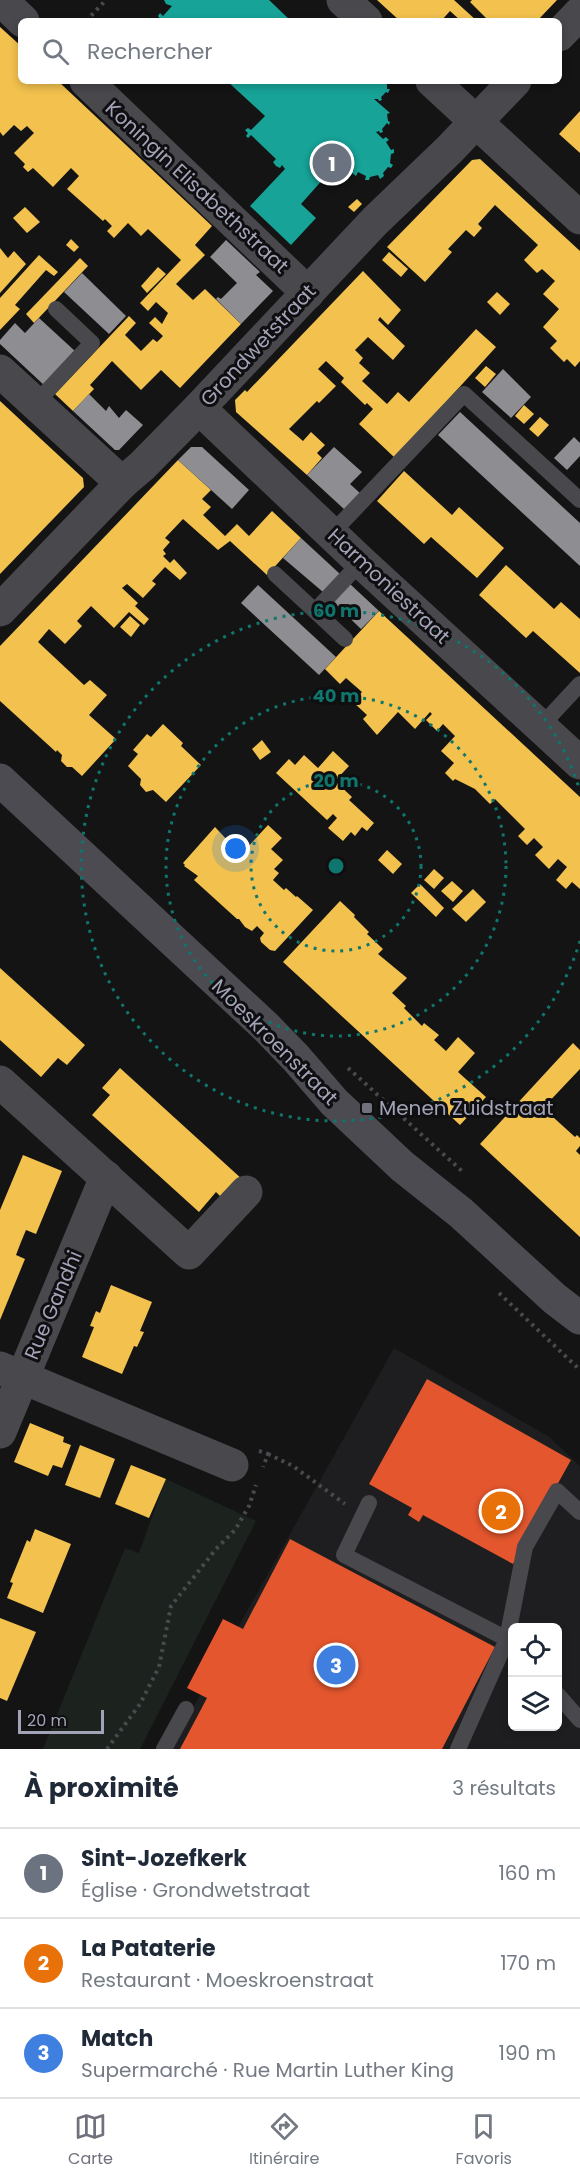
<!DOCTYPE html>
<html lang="fr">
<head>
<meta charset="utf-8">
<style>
  :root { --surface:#fff; --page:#f6f6f7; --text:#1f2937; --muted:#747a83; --line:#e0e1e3; --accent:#71717e }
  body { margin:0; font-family:Poppins,sans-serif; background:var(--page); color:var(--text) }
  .controls { position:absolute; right:18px; bottom:18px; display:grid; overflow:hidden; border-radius:9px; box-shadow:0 3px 9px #0003 }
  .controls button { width:54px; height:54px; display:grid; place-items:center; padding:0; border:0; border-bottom:2px solid var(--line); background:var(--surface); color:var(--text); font:30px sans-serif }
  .scale { position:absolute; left:18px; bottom:15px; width:86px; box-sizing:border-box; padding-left:6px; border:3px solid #a3a3b7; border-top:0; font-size:16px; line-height:21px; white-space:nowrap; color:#a3a3b7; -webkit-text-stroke:4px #0f0e10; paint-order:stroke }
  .you { position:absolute; left:236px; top:849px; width:21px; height:21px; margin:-15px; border:4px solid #fff; border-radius:50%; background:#1a73e8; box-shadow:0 0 0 9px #1a73e833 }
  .badge { display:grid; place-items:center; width:39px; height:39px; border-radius:50%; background:var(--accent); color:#fff; font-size:20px; font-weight:700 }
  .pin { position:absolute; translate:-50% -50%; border:3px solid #fff; box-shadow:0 2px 6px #0006 }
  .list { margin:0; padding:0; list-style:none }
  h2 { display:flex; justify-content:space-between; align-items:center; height:78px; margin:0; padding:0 24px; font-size:26px }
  h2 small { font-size:20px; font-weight:400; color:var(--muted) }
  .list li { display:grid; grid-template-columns:39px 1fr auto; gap:18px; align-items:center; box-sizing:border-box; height:90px; padding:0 24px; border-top:2px solid var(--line) }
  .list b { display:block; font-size:22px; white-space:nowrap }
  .list p { margin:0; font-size:20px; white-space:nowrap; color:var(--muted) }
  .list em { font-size:20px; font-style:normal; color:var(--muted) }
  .icon { flex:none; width:33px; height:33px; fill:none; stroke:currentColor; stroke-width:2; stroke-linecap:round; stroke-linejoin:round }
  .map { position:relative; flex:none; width:580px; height:1749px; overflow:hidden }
  .search { position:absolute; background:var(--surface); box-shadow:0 3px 9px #0003; left:18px; right:18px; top:18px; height:66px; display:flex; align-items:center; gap:15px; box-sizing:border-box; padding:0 21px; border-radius:9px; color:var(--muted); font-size:22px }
  .sheet { height:348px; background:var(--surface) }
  nav { display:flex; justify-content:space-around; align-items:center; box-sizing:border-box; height:84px; border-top:2px solid var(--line); background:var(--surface); font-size:16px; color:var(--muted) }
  nav a { display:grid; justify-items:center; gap:3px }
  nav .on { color:var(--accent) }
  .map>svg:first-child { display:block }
</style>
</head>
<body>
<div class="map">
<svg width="580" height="1749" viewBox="0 0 580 1749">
  <rect width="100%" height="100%" fill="#141414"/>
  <path fill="#1e1e20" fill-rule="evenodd" d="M394 1348 548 1436 580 1466V1749H170ZM512 1628H558V1726H512Z"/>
  <path fill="#1c231e" d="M166 1479 256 1521 140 1749H43L125 1548 139 1553Z"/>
  <g fill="#f2c14e">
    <path d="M377 0H454L477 21H461L450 11 441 21H400Z"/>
    <path d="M472 0H557L537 21H485L487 19 470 2Z"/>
    <path d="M0 27 21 46V81H58L212 226 195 245 205 255 176 284 193 300 205 289 241 324 180 388 161 370 141 390 112 361 90 385 94 389 73 411 55 394 129 316 136 323 125 335 141 351 153 339 157 342 163 336 149 323 155 317 162 324 168 313 156 302 148 311 140 303 181 260 148 229 141 236 128 223 114 238 107 231 112 226 105 219 103 221 67 189 79 176 71 168 53 187 33 168 28 172 23 167 25 164 14 153 34 133 27 126 21 131 14 125 3 136 0 132Z"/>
    <path d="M580 111V153L559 134Z"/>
    <path d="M480 159 580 251V361L575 367 567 359 564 362 550 348 557 341 543 327 559 309 543 294 555 281 542 269 537 273 524 260 538 245 495 205 478 224 482 228 474 237 466 230 448 249 452 252 425 282 387 247 472 160Z"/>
    <path d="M357 199 362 204 354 212 348 207Z"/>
    <path d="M25 207 40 222 27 233 13 218Z"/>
    <path d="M71 239 79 247 74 252 66 245Z"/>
    <path d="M0 248 8 258 14 251 26 264 0 293Z"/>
    <path d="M389 252 408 269 401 277 382 260Z"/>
    <path d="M39 255 58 272 54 276 46 270 15 305 20 309 0 330V298Z"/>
    <path d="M80 258 88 266 34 323 26 314Z"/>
    <path d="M158 267 166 274 147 293 141 286Z"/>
    <path d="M363 271 401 310 388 325 380 317 378 320 405 346 393 360 368 337 355 350 363 358 359 363 370 373 362 381 387 404 398 392 409 402 476 329 496 347 395 458 359 424 373 409 367 403 365 405 341 382 344 378 326 361 318 369 336 386 319 403 317 401 289 429 303 441 311 432 325 445 317 453 322 458 307 475 236 412 235 400 245 390 247 392Z"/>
    <path d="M497 292 510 304 500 315 487 302Z"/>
    <path d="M486 366 496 374 485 387 475 378Z"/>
    <path d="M0 401 83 478 84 487 0 574Z"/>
    <path d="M524 405 534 414 524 424 515 416Z"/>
    <path d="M540 417 549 425 538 437 529 429Z"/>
    <path d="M178 460 211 490 202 499 211 507 203 515 225 536 237 524 249 536 272 511 301 538 267 575 230 541 218 550 183 519 165 538 170 542 163 550 166 554 163 556 170 563 174 559 187 573 180 580 165 567 152 581 156 584 143 598 127 584 122 588 138 603 135 606 149 619 144 625 129 612 114 628 91 606 77 621 82 626 65 644 49 629 38 642 84 685 90 680 107 695 89 715 116 739 82 776 72 767H67L61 761 62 755 57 750 56 752 0 701V646Z"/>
    <path d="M404 471 452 515 459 507 504 548 477 578 431 537 424 544 377 501Z"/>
    <path d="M506 565 554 609 561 602 580 619V673L533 631 526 638 479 595Z"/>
    <path d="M379 611 580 797V889L572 882 566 889 556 880 567 867 558 859 549 869 535 855 543 847 534 838 527 845 518 836 525 829 495 799 490 804 475 789 455 779 453 781 445 773 454 763 441 751 455 736 443 724 437 731 426 720 432 714 430 712 415 729 398 712 377 735 363 719 367 715 353 702 362 692 346 678 340 684 325 669Z"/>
    <path d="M130 616 140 625 131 637 120 627Z"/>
    <path d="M163 724 183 743 181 746 201 765 166 802 153 790 146 792 140 785 141 779 128 766 138 754 133 750 147 734 151 737Z"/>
    <path d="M262 740 271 752 260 760 252 749Z"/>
    <path d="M333 751 349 766 335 781 352 797 349 800 374 823 367 831 362 827 355 836 351 832 343 841 328 828 337 818 333 814 327 820 276 773 289 759 295 765 304 755 318 768Z"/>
    <path d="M268 825 282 838 271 849 283 860 274 869 279 873 273 880 284 890 286 888 296 897 297 896 313 910 275 951 270 950 261 942 260 938 264 933 257 926 252 931 245 927 239 919H237L194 880 198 876 184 866 185 865 183 863 215 827 229 842 234 836 246 849Z"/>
    <path d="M387 850 402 864 393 874 378 860Z"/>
    <path d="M434 869 444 878 434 889 424 880Z"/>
    <path d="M452 881 463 891 453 902 441 891Z"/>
    <path d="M420 884 444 908 436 917 411 893Z"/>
    <path d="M473 889 486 902 466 922 452 909Z"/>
    <path d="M340 901 355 915 354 917 369 932 367 934 383 949 378 954 407 978 392 993 406 1006 404 1008 422 1026 424 1023 439 1035 434 1040 446 1051 458 1037 475 1053 458 1072 486 1097 460 1125 283 962Z"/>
    <path d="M0 968 85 1045 67 1065 58 1058 41 1077 0 1040Z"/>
    <path d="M573 1043 580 1050V1069L543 1108 575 1137 577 1135 580 1138V1146L576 1151 580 1155V1237L480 1144Z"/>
    <path d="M120 1068 243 1180 224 1200 216 1192 199 1212 92 1115 110 1095 102 1088Z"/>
    <path d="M23 1155 62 1171 36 1234 26 1230 21 1242 16 1255 25 1259 0 1320V1210Z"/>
    <path d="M111 1285 152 1302 140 1331 144 1332 137 1347 134 1346 122 1374 82 1357 94 1327 90 1326 96 1311 100 1313Z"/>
    <path d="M30 1423 64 1437 63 1442 71 1445 62 1468 53 1465 48 1476 14 1462Z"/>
    <path d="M80 1445 115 1459 100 1498 65 1485Z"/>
    <path d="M131 1465 166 1479 149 1518 115 1504Z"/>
    <path d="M35 1529 71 1544 43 1613 7 1598 13 1583 10 1582 27 1540 30 1542Z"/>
    <path d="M0 1618 36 1632 7 1701 0 1698Z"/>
  </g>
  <g fill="#e4572e">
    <path d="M427 1379 571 1460 513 1564 423 1515 419 1522 408 1515 412 1508 369 1484Z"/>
    <path d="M290 1539 495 1647 442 1749H180L207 1698 187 1688 223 1619 243 1629Z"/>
  </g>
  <g fill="#17a398">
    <path d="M164 0H269L291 21H158L160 19 158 16 160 13 163 16 172 6 166 4Z"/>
    <path d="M227 81H387V89H390L388 93 386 92 381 97 382 100 379 101 378 99H374L390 113 387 114 388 121 390 122 389 125 387 123 382 129 383 132 380 133 379 131 376 132 383 139 386 137 389 140 386 142 391 150 394 149V153L391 154 390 163 393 165 391 168 388 167 383 173 384 176 380 179 378 175 370 177 369 180H365L366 176 358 172 356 176 352 173 354 170 348 163V170L345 169 340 174 341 177H325L301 204 316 218 291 245 250 206 285 169 282 165 280 168 276 166 273 162 276 159 251 135 248 138 246 136 248 133 245 130 248 128 251 130 265 116Z"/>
  </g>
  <g fill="#8d8d92">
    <path d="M226 240 260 272 256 275 273 291 241 324 216 299 218 297 221 299 237 283 210 257Z"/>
    <path d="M82 273 126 316 109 334 64 292Z"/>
    <path d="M39 318 76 352 45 386 0 344V340L15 323 25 333Z"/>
    <path d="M503 369 531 397 511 418 482 392Z"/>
    <path d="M89 394 106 411 109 406 119 418 126 410 143 425 119 450H115L73 411Z"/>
    <path d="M460 412 580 523V566L438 435Z"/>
    <path d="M574 437 580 443V456L567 470 554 458Z"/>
    <path d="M191 447H202L249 490 232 509 178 460Z"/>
    <path d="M334 447 362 472 350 484 361 494 345 510 307 475Z"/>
    <path d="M301 538 340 574 323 592 283 558Z"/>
    <path d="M350 584 379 611 361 629 333 602Z"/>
    <path d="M258 585 336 657 319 675 241 603Z"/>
  </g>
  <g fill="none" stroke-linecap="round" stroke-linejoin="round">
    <g stroke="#49494f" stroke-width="4" stroke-dasharray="3 4.5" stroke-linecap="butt">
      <path d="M86 21 106 0"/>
      <path d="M348 1068 463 1172"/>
      <path d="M499 1293 580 1370"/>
      <path d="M259 1451 268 1454 263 1467"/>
      <path d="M268 1454 293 1466 345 1504"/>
      <path d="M107 1749 140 1704 159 1667 171 1606 216 1549 235 1530 249 1506 256 1485"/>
    </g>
    <g stroke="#48484d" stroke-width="16">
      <path d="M35 404 92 343 56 309"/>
      <path d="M332 533 464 394 580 500"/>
      <path d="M275 574 315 611 361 562"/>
      <path d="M315 611 345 639"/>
      <path d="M540 727 580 684"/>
      <path d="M369 1503 344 1555 507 1639 512 1645"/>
      <path d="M558 1695 580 1720"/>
      <path d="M164 1749 186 1709"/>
      <path d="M458 1749 507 1639 525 1547 557 1491 580 1512"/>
    </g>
    <g stroke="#48484d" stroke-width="33">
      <path d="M1 0 23 21"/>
      <path d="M343 0 366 21"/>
      <path d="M559 35 580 13"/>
      <path d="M86 81 308 293"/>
      <path d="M432 81 580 218"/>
      <path d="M0 371 122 483"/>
      <path d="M199 408 361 562 580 763"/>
      <path d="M0 610 122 483 142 466 199 408 375 221 449 150 515 81"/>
      <path d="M0 1082 189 1253 246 1192"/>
      <path d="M0 1368 232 1465"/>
      <path d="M0 1432 106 1177"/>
    </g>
    <path stroke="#4c4b51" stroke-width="33" d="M0 780 265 1026 296 1058 334 1102 402 1166 461 1213 555 1299 580 1318"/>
  </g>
  <g fill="none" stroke="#0f766e" stroke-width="3" stroke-dasharray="3 6">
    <circle cx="336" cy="866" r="85"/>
    <circle cx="336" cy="866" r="170"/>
    <path d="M580 941A255 255 0 1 1 580 791"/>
  </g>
  <rect fill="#71717e" stroke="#0f0e10" stroke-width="2" x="361" y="1102" width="12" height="12" rx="3"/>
  <g text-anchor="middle" stroke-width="6" stroke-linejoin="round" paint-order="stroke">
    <g font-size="20" fill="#a3a3b7" stroke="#0f0e10">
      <text transform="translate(197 187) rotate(43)" y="7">Koningin Elisabethstraat</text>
      <text transform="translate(258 345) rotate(-47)" y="7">Grondwetstraat</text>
      <text transform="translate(389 586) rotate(43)" y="7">Harmoniestraat</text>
      <text transform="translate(275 1042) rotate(45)" y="7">Moeskroenstraat</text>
      <text transform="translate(53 1305) rotate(-67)" y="7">Rue Gandhi</text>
    </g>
    <g font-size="20" fill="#a3a3b7" stroke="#0f0e10" text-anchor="start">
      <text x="379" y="1115">Menen Zuidstraat</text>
    </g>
  </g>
  <circle cx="336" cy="866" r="9" fill="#0f766e" stroke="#0f0e10" stroke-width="3"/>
  <g font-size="18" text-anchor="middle" font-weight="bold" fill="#0f766e" stroke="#0f0e10" stroke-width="6" stroke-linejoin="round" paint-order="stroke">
    <text x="336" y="617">60 m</text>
    <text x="336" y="702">40 m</text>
    <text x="336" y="787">20 m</text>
  </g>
</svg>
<div class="controls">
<button><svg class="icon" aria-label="locate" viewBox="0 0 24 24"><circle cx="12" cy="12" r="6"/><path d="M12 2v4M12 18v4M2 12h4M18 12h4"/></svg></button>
<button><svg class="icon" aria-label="layers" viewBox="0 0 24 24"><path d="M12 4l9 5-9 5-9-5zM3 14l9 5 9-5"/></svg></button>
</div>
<div class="scale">20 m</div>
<div class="you"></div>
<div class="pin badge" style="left:332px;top:163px;background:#6b7280">1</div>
<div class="pin badge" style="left:501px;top:1511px;background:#e8710a">2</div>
<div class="pin badge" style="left:336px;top:1665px;background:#3f7fe0">3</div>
<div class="search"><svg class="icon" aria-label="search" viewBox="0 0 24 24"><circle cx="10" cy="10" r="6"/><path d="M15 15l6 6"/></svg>Rechercher</div>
</div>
<section class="sheet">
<h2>À proximité<small>3 résultats</small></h2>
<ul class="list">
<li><span class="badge" style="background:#6b7280">1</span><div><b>Sint-Jozefkerk</b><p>Église · Grondwetstraat</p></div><em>160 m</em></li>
<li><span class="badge" style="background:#e8710a">2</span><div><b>La Pataterie</b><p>Restaurant · Moeskroenstraat</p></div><em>170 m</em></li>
<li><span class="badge" style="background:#3f7fe0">3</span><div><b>Match</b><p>Supermarché · Rue Martin Luther King</p></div><em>190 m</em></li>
</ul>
</section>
<nav>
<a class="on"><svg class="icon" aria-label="map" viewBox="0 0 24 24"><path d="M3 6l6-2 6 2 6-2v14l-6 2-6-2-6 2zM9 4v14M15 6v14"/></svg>Carte</a>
<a><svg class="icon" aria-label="directions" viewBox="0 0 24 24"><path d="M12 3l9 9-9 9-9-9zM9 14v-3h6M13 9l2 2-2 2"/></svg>Itinéraire</a>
<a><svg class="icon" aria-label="saved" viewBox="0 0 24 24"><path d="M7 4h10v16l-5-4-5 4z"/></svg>Favoris</a>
</nav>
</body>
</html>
